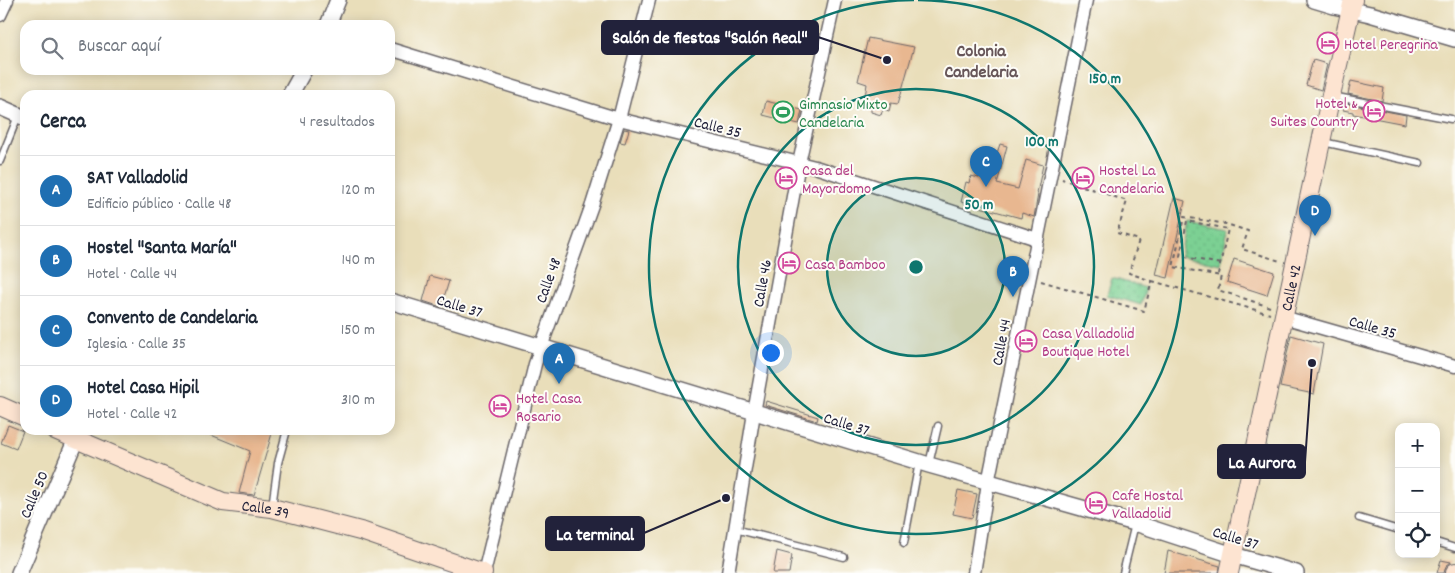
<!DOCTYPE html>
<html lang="es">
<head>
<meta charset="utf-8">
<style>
  :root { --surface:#fff; --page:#f6f6f7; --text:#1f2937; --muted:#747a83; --line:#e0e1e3; --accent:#1f6fb2 }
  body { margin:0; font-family:Dekko,sans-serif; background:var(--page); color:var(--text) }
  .controls { position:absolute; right:15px; bottom:15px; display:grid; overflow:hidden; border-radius:10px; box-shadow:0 2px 12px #0003 }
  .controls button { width:45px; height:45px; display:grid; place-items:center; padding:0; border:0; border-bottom:1px solid var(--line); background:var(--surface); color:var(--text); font:25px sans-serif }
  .you { position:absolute; left:770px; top:352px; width:18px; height:18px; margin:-12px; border:4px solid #fff; border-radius:50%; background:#1a73e8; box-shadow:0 0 0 8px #1a73e833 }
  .badge { display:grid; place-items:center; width:32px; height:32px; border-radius:50%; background:var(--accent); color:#fff; font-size:16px; font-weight:700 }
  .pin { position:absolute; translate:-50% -41px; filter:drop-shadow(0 1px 2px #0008) }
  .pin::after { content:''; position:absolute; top:26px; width:18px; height:15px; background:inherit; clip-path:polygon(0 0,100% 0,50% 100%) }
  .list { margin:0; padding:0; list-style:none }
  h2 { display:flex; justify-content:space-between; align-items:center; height:65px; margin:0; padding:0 20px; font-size:21px }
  h2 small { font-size:16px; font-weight:400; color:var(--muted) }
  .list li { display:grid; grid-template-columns:32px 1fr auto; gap:15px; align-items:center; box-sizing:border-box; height:70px; padding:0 20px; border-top:1px solid var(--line) }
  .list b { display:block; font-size:19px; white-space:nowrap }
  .list p { margin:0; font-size:16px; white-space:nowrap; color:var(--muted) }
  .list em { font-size:16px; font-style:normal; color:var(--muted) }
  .icon { flex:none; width:28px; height:28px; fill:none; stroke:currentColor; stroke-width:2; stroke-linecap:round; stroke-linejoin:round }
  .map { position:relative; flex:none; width:1455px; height:573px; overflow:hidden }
  .search { position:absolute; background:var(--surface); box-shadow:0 2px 12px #0003; left:20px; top:20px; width:375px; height:55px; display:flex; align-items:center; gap:12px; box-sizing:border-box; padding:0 18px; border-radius:15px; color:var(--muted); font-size:19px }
  .panel { position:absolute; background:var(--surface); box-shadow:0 2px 12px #0003; left:20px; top:90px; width:375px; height:345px; border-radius:15px }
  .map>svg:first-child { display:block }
</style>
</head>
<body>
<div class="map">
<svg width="1455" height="573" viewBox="0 0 1455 573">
  <defs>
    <pattern id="grass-dots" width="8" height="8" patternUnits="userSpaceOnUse" patternTransform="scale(1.25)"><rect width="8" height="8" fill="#7bd093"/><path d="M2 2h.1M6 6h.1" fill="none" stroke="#6ab280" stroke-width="1.8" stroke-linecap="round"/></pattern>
  </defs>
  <rect width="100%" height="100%" fill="#fdfcf7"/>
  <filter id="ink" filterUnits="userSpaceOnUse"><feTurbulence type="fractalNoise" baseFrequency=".02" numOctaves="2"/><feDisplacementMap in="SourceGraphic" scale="10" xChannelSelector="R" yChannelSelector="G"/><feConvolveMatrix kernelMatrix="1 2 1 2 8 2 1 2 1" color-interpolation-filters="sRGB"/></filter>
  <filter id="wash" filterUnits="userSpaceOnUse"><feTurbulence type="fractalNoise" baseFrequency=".0096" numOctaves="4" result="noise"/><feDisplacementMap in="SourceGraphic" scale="20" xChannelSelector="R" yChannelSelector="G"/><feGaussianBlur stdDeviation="1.12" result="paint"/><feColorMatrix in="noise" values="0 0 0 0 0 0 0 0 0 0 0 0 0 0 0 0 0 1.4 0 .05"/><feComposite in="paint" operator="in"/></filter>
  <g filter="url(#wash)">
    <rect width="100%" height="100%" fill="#e9deba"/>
    <g fill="url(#grass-dots)" stroke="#4e7967">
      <path d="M1187 221 1228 229 1221 264 1180 256Z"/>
      <path d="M1112 278 1146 288 1141 305 1107 295Z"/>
    </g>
    <g id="blocks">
      <g fill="#e8b790">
        <path d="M868 38 914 47 898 104 891 103 889 111 883 109 881 115 871 112V105L864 103 867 84 858 81Z"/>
        <path d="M1313 60 1327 64 1321 90 1306 85Z"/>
        <path d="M1351 81 1384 88 1382 101 1348 94Z"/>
        <path d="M766 101 802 110 799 124 763 115Z"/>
        <path d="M1344 103 1406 115 1405 124 1353 114V112L1343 110Z"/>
        <path d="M624 129 629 130 625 143 620 142Z"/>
        <path d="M1000 144 1007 146 997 184 1018 189 1026 160 1043 165 1037 193 1038 194 1034 217 1022 213 1021 218 961 202 966 182 969 183 971 176 979 178 985 162 993 165Z"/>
        <path d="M1174 198 1185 201 1168 278 1156 275Z"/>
        <path d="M1234 259 1274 272 1267 295 1227 282Z"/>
        <path d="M430 276 449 281 441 307 423 301Z"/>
        <path d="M1291 335 1323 344 1314 394 1280 387Z"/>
        <path d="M766 401 818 417 817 421 765 405Z"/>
        <path d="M8 425 23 431 16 449 1 443Z"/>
        <path d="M199 430H273L254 495 239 493 250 451Z"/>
        <path d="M958 490 977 494 972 518 953 514Z"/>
        <path d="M777 551 792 555 789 573H773Z"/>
        <path d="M1168 551 1220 566 1219 573H1164Z"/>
        <path d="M1441 560 1451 562 1446 566 1444 573H1437Z"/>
      </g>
    </g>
  </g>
  <g filter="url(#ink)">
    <use href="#blocks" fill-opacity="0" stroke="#686467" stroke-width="1"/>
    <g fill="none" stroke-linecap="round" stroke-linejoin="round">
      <g stroke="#686467" stroke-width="9">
        <g id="service">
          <path d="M1332 96 1451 119"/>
          <path d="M1323 142 1420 163"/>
          <path d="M0 161 18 116"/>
          <path d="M929 464 938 426"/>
          <path d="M272 507 278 463 287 430"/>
          <path d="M1359 518 1399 530"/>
          <path d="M735 529 844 557"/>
          <path d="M1436 542 1455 548"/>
          <path d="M904 543 919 462"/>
          <path d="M1123 573 1135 524"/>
        </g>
      </g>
      <g stroke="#686467" stroke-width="15">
        <g id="minor">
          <path d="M0 15 7 0"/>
          <path d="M390 49 619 119 815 167 1037 239"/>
          <path d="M1283 317 1455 366"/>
          <path d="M484 573 535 364 592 205 619 119 649 0"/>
          <path d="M728 573 754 413 799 163 835 0"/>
          <path d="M974 573 988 483 1086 0"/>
        </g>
      </g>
      <g stroke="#686467" stroke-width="18">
        <g id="tertiary">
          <path d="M1314 0 1334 6 1370 14 1455 39"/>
          <path d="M328 25 338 0"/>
          <path d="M290 95 304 70"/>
          <path d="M0 107 25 118"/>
          <path d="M390 301 929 465 1135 523 1233 555 1296 573"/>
          <path d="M19 573 76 439 81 430"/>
        </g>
      </g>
      <g stroke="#686467" stroke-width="20">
        <g id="secondary">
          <path d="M0 406 25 417"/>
          <path id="s1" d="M55 430 223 502 272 508 364 532 483 573"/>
          <path id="s2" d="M1229 573 1331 95 1353 0"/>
          <path d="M1455 573V572"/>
        </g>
      </g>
      <g stroke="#686467" stroke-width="2" stroke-dasharray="4 4" stroke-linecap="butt">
        <path d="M1218 274 1228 229 1187 221 1180 256 1221 264"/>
        <path d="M1041 281 1144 311 1152 281 1129 273 1139 240 1117 233 1127 201 1062 179"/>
        <path d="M1152 281 1270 314"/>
        <path d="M1270 307 1218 290 1221 276 1173 267 1184 217 1226 224 1248 231 1242 249 1280 261"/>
      </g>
      <use href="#service" stroke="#fff" stroke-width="6"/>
      <use href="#minor" stroke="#fff" stroke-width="12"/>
      <use href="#tertiary" stroke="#fff" stroke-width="15"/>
      <use href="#secondary" stroke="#fde4d1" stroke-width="18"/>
    </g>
  </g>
  <circle cx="916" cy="267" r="89" fill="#0f766e" fill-opacity=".12"/>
  <g fill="none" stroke="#0f766e" stroke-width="2.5">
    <circle cx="916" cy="267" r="89"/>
    <circle cx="916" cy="267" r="178"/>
    <path d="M918 0A267 267 0 1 1 914 0"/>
  </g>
  <defs>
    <g id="hotel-ring" transform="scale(1.125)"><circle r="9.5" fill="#fdfcf7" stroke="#d1479c" stroke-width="1.5"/><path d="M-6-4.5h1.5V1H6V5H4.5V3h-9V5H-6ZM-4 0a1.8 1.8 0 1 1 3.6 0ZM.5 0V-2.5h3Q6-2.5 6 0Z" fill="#d1479c"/></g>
    <g id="stadium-ring" transform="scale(1.125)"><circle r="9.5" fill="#fdfcf7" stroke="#2e9e5b" stroke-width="1.5"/><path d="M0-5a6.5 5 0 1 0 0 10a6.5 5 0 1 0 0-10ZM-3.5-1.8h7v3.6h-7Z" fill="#2e9e5b"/></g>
  </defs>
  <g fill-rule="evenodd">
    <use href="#hotel-ring" x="1328" y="43"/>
    <use href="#hotel-ring" x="1374" y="111"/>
    <use href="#stadium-ring" x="783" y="112"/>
    <use href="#hotel-ring" x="786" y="178"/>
    <use href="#hotel-ring" x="1083" y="178"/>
    <use href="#hotel-ring" x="789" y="263"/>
    <use href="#hotel-ring" x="1026" y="341"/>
    <use href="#hotel-ring" x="500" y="406"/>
    <use href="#hotel-ring" x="1096" y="503"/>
  </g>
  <g text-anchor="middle" stroke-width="4" stroke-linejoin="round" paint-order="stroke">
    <g font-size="16" fill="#b23c85" stroke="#fdfcf7" text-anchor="start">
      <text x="1344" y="49">Hotel Peregrina</text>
      <text x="1358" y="108" text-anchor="end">Hotel &amp;<tspan x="1358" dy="18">Suites Country</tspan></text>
      <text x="802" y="175">Casa del<tspan x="802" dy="18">Mayordomo</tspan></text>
      <text x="1099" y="175">Hostel La<tspan x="1099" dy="18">Candelaria</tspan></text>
      <text x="805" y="269">Casa Bamboo</text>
      <text x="1042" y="338">Casa Valladolid<tspan x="1042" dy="18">Boutique Hotel</tspan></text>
      <text x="516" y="403">Hotel Casa<tspan x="516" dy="18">Rosario</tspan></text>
      <text x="1112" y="500">Cafe Hostal<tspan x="1112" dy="18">Valladolid</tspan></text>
    </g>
    <g font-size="16" fill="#27864d" stroke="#fdfcf7" text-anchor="start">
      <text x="799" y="109">Gimnasio Mixto<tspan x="799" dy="18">Candelaria</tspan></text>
    </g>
    <g font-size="16" fill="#22223b" stroke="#fdfcf7">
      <text transform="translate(718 126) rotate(14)" y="6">Calle 35</text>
      <text transform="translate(547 280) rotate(-70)" y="6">Calle 48</text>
      <text transform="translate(761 283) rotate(-80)" y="6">Calle 46</text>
      <text dy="6" stroke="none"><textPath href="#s2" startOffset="292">Calle 42</textPath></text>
      <text transform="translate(460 305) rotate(17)" y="6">Calle 37</text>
      <text transform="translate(1373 326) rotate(16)" y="6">Calle 35</text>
      <text transform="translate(1000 342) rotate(-79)" y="6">Calle 44</text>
      <text transform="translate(847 423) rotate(17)" y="6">Calle 37</text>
      <text transform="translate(33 494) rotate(-67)" y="6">Calle 50</text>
      <text dy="6" stroke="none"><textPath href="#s1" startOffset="226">Calle 39</textPath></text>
      <text transform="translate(1236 537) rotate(17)" y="6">Calle 37</text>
    </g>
    <g font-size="18" font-weight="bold" fill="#675659" stroke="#fdfcf7">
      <text x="981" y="56">Colonia<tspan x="981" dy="21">Candelaria</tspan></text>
    </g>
  </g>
  <circle cx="916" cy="267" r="8" fill="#0f766e" stroke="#fdfcf7" stroke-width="2.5"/>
  <g font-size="15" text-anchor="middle" font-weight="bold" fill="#0f766e" stroke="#fdfcf7" stroke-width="4" stroke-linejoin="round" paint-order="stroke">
    <text x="1105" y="83">150 m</text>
    <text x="1042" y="146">100 m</text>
    <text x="979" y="209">50 m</text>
  </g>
  <path fill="none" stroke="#22223b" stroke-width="2" d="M887 60L818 37M1312 363L1305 462M726 498L644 533"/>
  <g fill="#22223b" stroke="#fdfcf7" stroke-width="2">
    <circle cx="887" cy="60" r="5"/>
    <circle cx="1312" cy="363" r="5"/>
    <circle cx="726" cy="498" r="5"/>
  </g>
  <g fill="#22223b" stroke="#22223b" stroke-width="2">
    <rect x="602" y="21" width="216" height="33" rx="5"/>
    <rect x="1218" y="445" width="87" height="33" rx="5"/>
    <rect x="546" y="517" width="98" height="33" rx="5"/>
  </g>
  <g font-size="18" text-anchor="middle" font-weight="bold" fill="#fff">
    <text x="710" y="43">Salón de fiestas "Salón Real"</text>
    <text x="1262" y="468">La Aurora</text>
    <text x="595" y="540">La terminal</text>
  </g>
</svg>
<div class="controls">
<button>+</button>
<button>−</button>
<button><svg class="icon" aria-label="locate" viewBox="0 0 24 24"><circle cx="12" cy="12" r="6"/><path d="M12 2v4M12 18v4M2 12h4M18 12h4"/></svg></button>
</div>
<div class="you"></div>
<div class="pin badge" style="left:559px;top:384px">A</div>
<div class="pin badge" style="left:1013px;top:297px">B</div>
<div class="pin badge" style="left:986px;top:187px">C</div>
<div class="pin badge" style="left:1315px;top:236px">D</div>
<div class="search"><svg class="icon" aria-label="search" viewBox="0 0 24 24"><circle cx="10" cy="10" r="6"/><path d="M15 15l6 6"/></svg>Buscar aquí</div>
<section class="panel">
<h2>Cerca<small>4 resultados</small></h2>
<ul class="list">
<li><span class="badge">A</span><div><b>SAT Valladolid</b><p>Edificio público · Calle 48</p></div><em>120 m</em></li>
<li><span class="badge">B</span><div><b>Hostel &quot;Santa María&quot;</b><p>Hotel · Calle 44</p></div><em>140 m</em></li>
<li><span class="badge">C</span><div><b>Convento de Candelaria</b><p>Iglesia · Calle 35</p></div><em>150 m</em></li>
<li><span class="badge">D</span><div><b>Hotel Casa Hipil</b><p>Hotel · Calle 42</p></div><em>310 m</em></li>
</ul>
</section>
</div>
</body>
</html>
